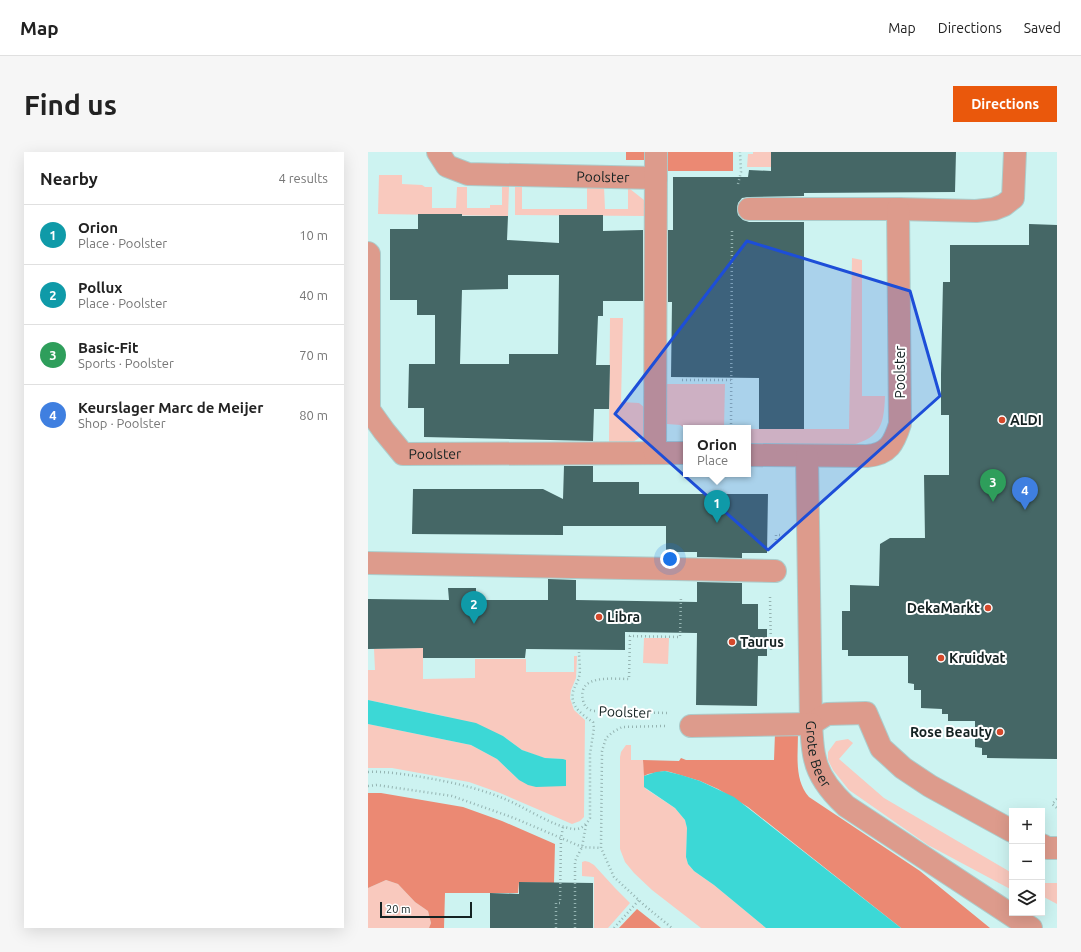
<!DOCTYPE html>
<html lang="en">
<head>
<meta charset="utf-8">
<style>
  :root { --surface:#fff; --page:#f6f6f6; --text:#222; --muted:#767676; --line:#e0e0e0; --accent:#ea580c }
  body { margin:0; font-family:Ubuntu,sans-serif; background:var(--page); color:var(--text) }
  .controls { position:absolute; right:12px; bottom:12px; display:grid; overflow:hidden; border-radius:0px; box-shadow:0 4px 16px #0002 }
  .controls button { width:36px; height:36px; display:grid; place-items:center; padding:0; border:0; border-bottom:1px solid var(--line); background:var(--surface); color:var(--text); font:20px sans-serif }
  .scale { position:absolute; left:12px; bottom:10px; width:92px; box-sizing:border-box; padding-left:4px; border:2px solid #142222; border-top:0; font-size:11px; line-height:14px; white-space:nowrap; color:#142222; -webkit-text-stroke:3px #fff; paint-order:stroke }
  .you { position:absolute; left:302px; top:407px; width:14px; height:14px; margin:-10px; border:3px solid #fff; border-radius:50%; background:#1a73e8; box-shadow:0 0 0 6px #1a73e833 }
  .badge { display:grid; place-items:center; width:26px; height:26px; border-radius:50%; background:var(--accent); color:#fff; font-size:13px; font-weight:700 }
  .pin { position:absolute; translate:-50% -33px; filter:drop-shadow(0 1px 2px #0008) }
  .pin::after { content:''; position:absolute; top:21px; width:14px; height:12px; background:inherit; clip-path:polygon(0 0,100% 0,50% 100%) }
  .popup { position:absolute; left:315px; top:273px; width:68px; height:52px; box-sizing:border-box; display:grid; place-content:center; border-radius:0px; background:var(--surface); filter:drop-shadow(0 1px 3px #0005); font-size:13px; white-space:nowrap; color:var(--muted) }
  .popup b { font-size:15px; color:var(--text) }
  .popup::after { content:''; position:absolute; left:50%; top:100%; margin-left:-8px; border:8px solid transparent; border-top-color:var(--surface) }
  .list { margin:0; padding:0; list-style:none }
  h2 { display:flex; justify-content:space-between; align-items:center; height:52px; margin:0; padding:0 16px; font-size:17px }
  h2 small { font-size:13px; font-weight:400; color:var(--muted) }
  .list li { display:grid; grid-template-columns:26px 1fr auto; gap:12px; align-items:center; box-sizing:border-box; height:60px; padding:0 16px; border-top:1px solid var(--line) }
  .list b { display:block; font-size:15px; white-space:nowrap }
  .list p { margin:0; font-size:13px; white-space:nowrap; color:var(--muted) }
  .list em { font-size:13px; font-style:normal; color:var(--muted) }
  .icon { flex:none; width:22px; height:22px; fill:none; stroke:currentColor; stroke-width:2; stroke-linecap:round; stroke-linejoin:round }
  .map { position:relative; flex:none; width:689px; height:776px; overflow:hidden; border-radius:0px }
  header { display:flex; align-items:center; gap:24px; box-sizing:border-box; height:56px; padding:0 20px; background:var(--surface); border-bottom:1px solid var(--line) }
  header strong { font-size:19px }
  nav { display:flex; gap:22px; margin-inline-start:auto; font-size:14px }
  .intro { display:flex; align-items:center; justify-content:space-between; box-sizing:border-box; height:96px; padding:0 24px }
  h1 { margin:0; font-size:28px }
  .button { padding:10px 18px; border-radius:0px; background:var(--accent); color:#fff; font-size:14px; font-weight:700 }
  main { display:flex; gap:24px; padding:0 24px }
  aside { flex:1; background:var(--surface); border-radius:0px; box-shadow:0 4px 16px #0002 }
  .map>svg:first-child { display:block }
</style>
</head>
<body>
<header>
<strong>Map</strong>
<nav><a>Map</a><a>Directions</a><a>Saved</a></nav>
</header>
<div class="intro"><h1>Find us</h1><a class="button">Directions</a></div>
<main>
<aside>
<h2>Nearby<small>4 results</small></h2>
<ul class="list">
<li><span class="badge" style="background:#0f9aa8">1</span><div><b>Orion</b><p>Place · Poolster</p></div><em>10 m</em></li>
<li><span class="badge" style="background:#0f9aa8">2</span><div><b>Pollux</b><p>Place · Poolster</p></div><em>40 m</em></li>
<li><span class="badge" style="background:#2e9e5b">3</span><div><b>Basic-Fit</b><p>Sports · Poolster</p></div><em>70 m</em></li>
<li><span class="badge" style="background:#3f7fe0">4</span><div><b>Keurslager Marc de Meijer</b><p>Shop · Poolster</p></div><em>80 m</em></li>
</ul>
</aside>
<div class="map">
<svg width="689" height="776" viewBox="0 0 689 776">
  <rect width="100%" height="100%" fill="#cdf3f1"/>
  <g fill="#f9c9be">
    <path d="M385 0H403V15H379L380 2H385Z"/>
    <path d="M11 23H34V32L54 33 57 35H64V56H88L89 35H99V56H122V53H134V35H141L140 64 10 62Z"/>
    <path d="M147 35H154V57H219V35H236L237 57H260V37H262L276 48 277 64 147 63Z"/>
    <path d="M484 106 494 108V244H517C516 272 513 285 484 293H380V277H481Z"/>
    <path d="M242 166H255L253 250 271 251 277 256V282L262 292 241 291Z"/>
    <path d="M299 232H357L356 276 318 277 312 273 299 272Z"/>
    <path d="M276 486H301L300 512 275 511Z"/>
    <path d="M55 496V527L107 526V507H158V520H206V504H209L208 526 203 538 202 546 206 558 217 568 216 665 212 669 204 672 132 641 101 630 24 616H0V572L103 593 129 607 151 628 197 619 198 616 195 607 177 606 167 603 154 598 135 584 76 564 0 548V518H7L6 497Z"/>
    <path d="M480 587 485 591 471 607 516 646 644 721V738L560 693 481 638 465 618 460 608V600L468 589Z"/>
    <path d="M258 593H263V608H275L277 630H276L278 637 307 656 317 668 319 676 318 705 320 712 326 719 346 733 398 776H333L284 738 266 721 257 710 252 697V605L253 600Z"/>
    <path d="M217 709 221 710 226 713 247 736 262 751 240 776H226V725L214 724V710Z"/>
    <path d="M18 728 30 732 47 750 60 759 63 771 61 776H0V736Z"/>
    <path d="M674 731H689V752L674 744Z"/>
  </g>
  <g fill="#eb8973">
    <rect x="258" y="0" width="21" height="8"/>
    <rect x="298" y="0" width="67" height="19"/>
    <path d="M407 581H430C430 603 426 628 441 645L552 719 622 776H533L380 655 350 637 332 629 302 620 297 619 280 622 276 624 275 608 311 609 313 606 318 608H406Z"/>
    <path d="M0 641H13L95 655 134 669 187 692 186 731 151 730 150 741H77L76 776H61L63 771 60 759 47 750 30 732 18 728 0 736Z"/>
    <path d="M269 757 293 776H251Z"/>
  </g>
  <g fill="#3cd8d6">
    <path d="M0 548 108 571 135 584 154 598 177 606 195 607 198 608V634L168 635 160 633 151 628 129 607 103 593 0 572Z"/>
    <path d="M297 619 313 623 332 629 366 645 533 776H398L346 733 326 719 320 712 318 705 319 676 317 668 307 656 276 635V624L288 620Z"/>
  </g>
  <g fill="#456766" fill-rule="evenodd">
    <path d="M403 0H588L587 40 436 41V44L381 45 374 46 370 51 369 57 370 63 375 68 381 70H436V277H391V226L303 225 304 150H300V78H305V25H380L381 18 403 19Z"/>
    <path d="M50 62H94V64H140L139 88 191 91V63H235V79L275 78V149H235V164H230L228 213H242L241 257H226L225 289 56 285V256H40L41 212H67V163H49V148H22V77H50ZM140 123H191L190 202H141V212H92L94 138 140 137Z"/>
    <path d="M661 72 689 73V607L619 606V603H614V596L607 595V569H580V562H574V557L553 556V538H546V532L540 531V504H480V498H474V459H482V433L511 434 512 392 522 386H557L556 323H581V263H573V222L575 130H582V93H661Z"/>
    <path d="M196 314H225V330H271V342H400L399 401H374V406L329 405V400H298V374H195V383L44 382 45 337H175L195 347Z"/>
    <path d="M180 427 208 428V448L329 450V430L374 431V452H390V477H399V504H390L389 554 328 553 329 481 257 480V498L158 497 157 506H55V496L0 497V447L81 448 80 436H108V448H180Z"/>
    <path d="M151 730 225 731V776H122V741L151 742Z"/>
  </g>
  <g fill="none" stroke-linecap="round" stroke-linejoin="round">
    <g stroke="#accdcc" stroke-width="24">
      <path id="pedestrian" d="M0 411 407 419"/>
    </g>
    <g stroke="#accdcc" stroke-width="24">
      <g id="minor">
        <path id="s1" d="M70 0 79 14 100 22 288 26"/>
        <path d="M381 57H530L608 59 626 57 636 53 645 46 647 0"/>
        <path id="s2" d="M0 101 1 102V258L16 279 35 302 318 301"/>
        <path d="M287 301 288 0"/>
        <path d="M380 303 499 304C521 302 526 291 532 272L530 57"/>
        <path id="s3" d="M439 304 443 572C444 584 444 596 447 607 451 626 464 641 478 654L663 776"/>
        <path d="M443 572 459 562 498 561 513 596 535 616 562 634 644 679"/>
        <path d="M323 574 443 572"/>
        <path d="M674 693 679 696H689"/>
      </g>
    </g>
    <g stroke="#95b4b2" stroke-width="2.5" stroke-dasharray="1 3" stroke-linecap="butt">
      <path d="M370 32 373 20 372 0"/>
      <path d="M314 228H363"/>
      <path d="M363 276 364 79"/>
      <path d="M408 392V383H414"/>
      <path d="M402 445 403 498"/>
      <path d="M299 561 225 559C219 557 216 554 215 548 209 522 245 527 261 527L262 484 312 485 313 444"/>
      <path d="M297 574 254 575 245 580 238 586 234 599 233 696 246 725 276 753 304 776"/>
      <path d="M0 620C16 619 33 622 48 624 78 629 108 635 137 647 157 655 185 675 206 677 213 678 219 672 222 666V602L226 576 225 570C214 563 202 554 205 540 206 535 210 530 211 525 213 518 211 508 211 500"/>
      <path d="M0 634 9 633 84 644 146 666 214 695 233 696"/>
      <path d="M689 647 684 652 689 656"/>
      <path d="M188 776V751H192L193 686 195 675"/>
      <path d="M207 776V709L214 695 218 673"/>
      <path d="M246 776 271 748"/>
    </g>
    <use href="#pedestrian" stroke="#dd9b8c" stroke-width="22"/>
    <use href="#minor" stroke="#dd9b8c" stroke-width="22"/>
  </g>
  <path fill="#1d4ed8" fill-opacity="0.2" stroke="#1d4ed8" stroke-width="3" stroke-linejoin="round" d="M379 89 542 139 572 244 400 398 247 262Z"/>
  <g fill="#d4492b" stroke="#fff" stroke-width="1.5">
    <circle cx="634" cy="268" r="4"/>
    <circle cx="620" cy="456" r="4"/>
    <circle cx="231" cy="465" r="4"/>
    <circle cx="364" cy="490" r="4"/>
    <circle cx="573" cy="506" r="4"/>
    <circle cx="632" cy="580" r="4"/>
  </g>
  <g text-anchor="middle" stroke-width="4" stroke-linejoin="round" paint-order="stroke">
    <g font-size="14" fill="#142222" stroke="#fff">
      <text dy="5" stroke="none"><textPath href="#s1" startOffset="174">Poolster</textPath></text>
      <text transform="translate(532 220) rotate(-90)" y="5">Poolster</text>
      <text dy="5" stroke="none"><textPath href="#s2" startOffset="245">Poolster</textPath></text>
      <text transform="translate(257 560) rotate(2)" y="5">Poolster</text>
      <text dy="5" stroke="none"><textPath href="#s3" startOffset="299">Grote Beer</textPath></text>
    </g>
    <g font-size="14" font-weight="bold" fill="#142222" stroke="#fff" text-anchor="start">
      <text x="642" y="273">ALDI</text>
      <text x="612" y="461" text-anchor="end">DekaMarkt</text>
      <text x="239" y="470">Libra</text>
      <text x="372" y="495">Taurus</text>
      <text x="581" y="511">Kruidvat</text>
      <text x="624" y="585" text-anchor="end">Rose Beauty</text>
    </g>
  </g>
</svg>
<div class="controls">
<button>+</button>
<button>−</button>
<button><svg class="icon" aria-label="layers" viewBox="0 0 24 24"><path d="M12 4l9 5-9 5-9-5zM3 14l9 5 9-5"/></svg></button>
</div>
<div class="scale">20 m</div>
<div class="you"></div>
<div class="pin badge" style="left:349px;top:371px;background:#0f9aa8">1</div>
<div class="popup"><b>Orion</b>Place</div>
<div class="pin badge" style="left:106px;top:472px;background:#0f9aa8">2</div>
<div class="pin badge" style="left:625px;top:350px;background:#2e9e5b">3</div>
<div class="pin badge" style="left:657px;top:358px;background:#3f7fe0">4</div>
</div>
</main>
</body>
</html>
